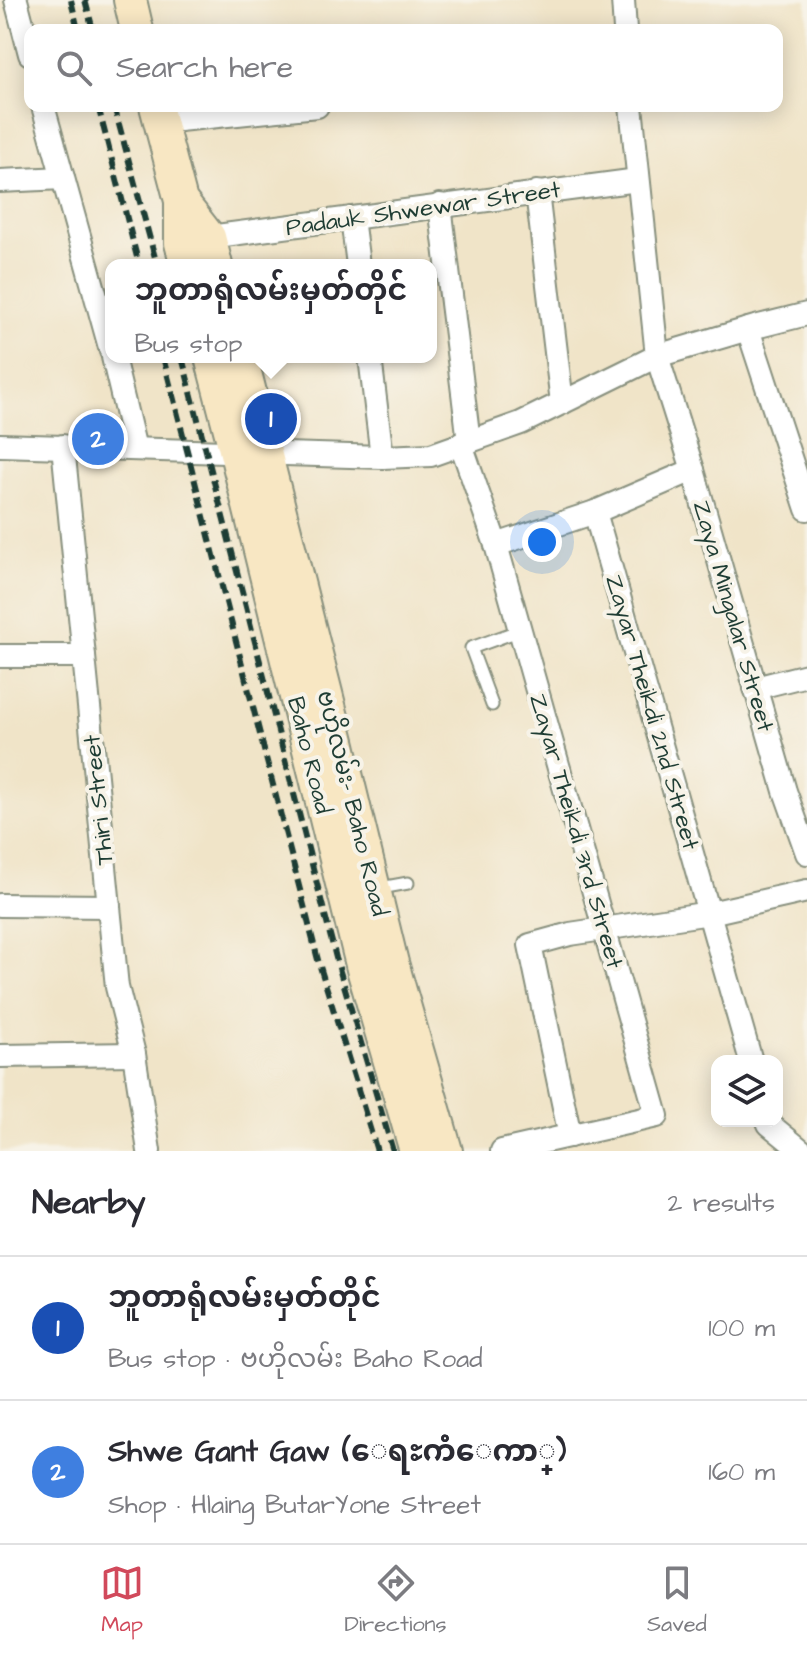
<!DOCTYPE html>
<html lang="en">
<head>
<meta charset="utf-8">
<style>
  :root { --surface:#fff; --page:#f2f2f3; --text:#2b2b33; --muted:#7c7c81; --line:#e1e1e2; --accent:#d1495b }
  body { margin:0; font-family:"Architects Daughter","Noto Sans Myanmar",sans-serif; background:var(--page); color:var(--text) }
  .controls { position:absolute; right:24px; bottom:24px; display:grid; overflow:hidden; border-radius:16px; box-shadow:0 4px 20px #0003 }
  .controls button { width:72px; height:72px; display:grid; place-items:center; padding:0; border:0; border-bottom:2px solid var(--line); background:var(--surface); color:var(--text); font:40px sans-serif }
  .you { position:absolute; left:542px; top:542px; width:28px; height:28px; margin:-20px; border:6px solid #fff; border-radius:50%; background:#1a73e8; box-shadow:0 0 0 12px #1a73e833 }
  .badge { display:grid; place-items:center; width:52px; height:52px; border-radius:50%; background:var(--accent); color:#fff; font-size:26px; font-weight:700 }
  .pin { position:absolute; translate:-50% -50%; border:4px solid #fff; box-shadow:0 2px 8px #0006 }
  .popup { position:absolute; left:105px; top:259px; width:332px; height:104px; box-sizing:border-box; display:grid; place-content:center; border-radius:16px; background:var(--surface); filter:drop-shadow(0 2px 6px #0005); font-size:26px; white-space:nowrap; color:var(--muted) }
  .popup b { font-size:30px; color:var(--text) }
  .popup::after { content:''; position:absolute; left:50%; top:100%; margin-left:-16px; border:16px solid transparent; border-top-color:var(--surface) }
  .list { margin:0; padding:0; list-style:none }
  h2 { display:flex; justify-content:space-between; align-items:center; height:104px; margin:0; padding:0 32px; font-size:34px }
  h2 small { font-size:26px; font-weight:400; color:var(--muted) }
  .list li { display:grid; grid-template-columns:52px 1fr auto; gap:24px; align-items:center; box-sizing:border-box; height:144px; padding:0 32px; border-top:2px solid var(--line) }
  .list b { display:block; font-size:30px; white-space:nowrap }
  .list p { margin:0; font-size:26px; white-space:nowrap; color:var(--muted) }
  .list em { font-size:26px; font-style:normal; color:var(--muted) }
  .icon { flex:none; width:44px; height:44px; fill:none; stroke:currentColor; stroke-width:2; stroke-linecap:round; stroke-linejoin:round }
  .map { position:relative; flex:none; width:807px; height:1151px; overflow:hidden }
  .search { position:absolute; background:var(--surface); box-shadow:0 4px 20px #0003; left:24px; right:24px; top:24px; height:88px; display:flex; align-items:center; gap:20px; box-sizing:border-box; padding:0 28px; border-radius:16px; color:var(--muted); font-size:30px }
  .sheet { height:392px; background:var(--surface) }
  nav { display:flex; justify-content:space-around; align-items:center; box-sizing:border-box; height:112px; border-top:2px solid var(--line); background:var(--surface); font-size:22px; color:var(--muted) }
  nav a { display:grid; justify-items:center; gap:4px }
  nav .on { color:var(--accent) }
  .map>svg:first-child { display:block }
</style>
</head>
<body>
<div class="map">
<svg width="807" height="1151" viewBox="0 0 807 1151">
  <rect width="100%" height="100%" fill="#f7f3e8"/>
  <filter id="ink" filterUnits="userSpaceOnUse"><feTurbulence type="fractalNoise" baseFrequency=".0125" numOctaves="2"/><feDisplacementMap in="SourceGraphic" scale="16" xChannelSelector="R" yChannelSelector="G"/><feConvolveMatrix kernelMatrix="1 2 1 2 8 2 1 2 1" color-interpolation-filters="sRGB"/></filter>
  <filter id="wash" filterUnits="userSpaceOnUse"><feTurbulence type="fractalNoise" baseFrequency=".006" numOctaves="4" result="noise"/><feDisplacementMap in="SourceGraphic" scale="32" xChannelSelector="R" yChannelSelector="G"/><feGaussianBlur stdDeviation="1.8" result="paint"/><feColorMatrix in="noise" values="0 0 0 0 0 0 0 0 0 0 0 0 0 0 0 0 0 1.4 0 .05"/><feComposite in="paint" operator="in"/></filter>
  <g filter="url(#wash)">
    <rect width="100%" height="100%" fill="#f0e4c8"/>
  </g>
  <g filter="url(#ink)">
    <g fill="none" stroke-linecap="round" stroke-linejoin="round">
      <g stroke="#88907e" stroke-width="15">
        <g id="lane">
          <path d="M492 705 471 648 521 630"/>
          <path d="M375 889 408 883"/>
        </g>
      </g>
      <g stroke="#88907e" stroke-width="26">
        <g id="street">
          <path d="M16 0 30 54"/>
          <path d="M623 0 625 30"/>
          <path d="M43 106 111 351"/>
          <path d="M631 106 657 356 693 470 785 791 807 853"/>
          <path d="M160 122 317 106"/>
          <path d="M0 181 63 178"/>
          <path d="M537 192 562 403"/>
          <path d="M440 205 469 442"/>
          <path d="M352 218 358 265"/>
          <path d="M209 237 638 180"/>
          <path d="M748 329 807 509"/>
          <path d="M113 357 135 449"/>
          <path d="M370 357 382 457"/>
          <path d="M461 444 496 545 657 1116 502 1151"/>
          <path d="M0 445 382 457 431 455 521 423 657 356 755 327 807 314"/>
          <path d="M63 446 117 987 134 1054 149 1151"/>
          <path d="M595 512 751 1061"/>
          <path d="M496 545 595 512 693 470"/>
          <path d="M0 656H84"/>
          <path d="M755 688 807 675"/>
          <path d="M0 905 109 906"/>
          <path d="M0 1056 134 1054"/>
          <path d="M768 1121 769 1124 802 1151"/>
          <path d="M570 1136 530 945 570 934 710 913 807 891"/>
        </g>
      </g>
      <g stroke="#88907e" stroke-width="36">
        <g id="secondary">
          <path d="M130 0 137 30"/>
          <path d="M156 106 181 201 209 237 216 265"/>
          <path d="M181 201V243L187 265"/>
          <path d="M211 357 236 453 363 969 416 1151"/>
          <path d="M241 357 338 741 392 963 446 1151"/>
        </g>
      </g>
      <use href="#lane" stroke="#fff" stroke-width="11"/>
      <use href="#street" stroke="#fff" stroke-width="22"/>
      <use href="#secondary" stroke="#f8e7c3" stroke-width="32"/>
      <g stroke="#1f3d34" stroke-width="6" stroke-dasharray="12 6" stroke-linecap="butt">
        <path d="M71 0 78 30"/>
        <path d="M85 0 93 30"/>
        <path d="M98 106 139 265"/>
        <path d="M114 106 157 265"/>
        <path d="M163 357 318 960 377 1151"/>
        <path d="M182 357 336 958 393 1151"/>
      </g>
    </g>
  </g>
  <g text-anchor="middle" stroke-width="8" stroke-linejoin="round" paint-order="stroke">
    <g font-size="24" fill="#1f3d34" stroke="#f7f3e8">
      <text transform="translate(423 208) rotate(-8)" y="8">Padauk Shwewar Street</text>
      <text transform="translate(734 616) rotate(74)" y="8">Zaya Mingalar Street</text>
      <text transform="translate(653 712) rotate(74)" y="8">Zayar Theikdi 2nd Street</text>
      <text transform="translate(310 755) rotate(76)" y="8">Baho Road</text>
      <text transform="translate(98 800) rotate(-96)" y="8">Thiri Street</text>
      <text transform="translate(353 803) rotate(76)" y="8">ဗဟိုလမ်း- Baho Road</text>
      <text transform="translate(577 831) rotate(74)" y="8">Zayar Theikdi 3rd Street</text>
    </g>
  </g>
</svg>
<div class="controls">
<button><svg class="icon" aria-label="layers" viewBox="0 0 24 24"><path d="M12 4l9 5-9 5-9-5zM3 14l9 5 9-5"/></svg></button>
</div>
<div class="you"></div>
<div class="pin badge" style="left:271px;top:419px;background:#1a4fb4">1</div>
<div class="popup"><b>ဘူတာရုံလမ်းမှတ်တိုင်</b>Bus stop</div>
<div class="pin badge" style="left:98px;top:439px;background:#3f7fe0">2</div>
<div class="search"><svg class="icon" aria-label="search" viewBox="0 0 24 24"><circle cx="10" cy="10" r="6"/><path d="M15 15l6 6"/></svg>Search here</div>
</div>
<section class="sheet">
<h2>Nearby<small>2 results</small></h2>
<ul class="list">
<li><span class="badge" style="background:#1a4fb4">1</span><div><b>ဘူတာရုံလမ်းမှတ်တိုင်</b><p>Bus stop · ဗဟိုလမ်း Baho Road</p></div><em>100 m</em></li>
<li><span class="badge" style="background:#3f7fe0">2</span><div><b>Shwe Gant Gaw (ေရႊကံံေကာ္)</b><p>Shop · Hlaing ButarYone Street</p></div><em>160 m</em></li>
</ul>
</section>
<nav>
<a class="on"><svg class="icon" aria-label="map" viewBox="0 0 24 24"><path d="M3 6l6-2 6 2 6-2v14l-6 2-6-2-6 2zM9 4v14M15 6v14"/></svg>Map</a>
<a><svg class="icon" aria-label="directions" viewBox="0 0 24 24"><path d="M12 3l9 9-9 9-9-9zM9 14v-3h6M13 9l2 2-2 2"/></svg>Directions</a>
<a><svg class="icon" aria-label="saved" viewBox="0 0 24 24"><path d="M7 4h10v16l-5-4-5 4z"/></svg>Saved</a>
</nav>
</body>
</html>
